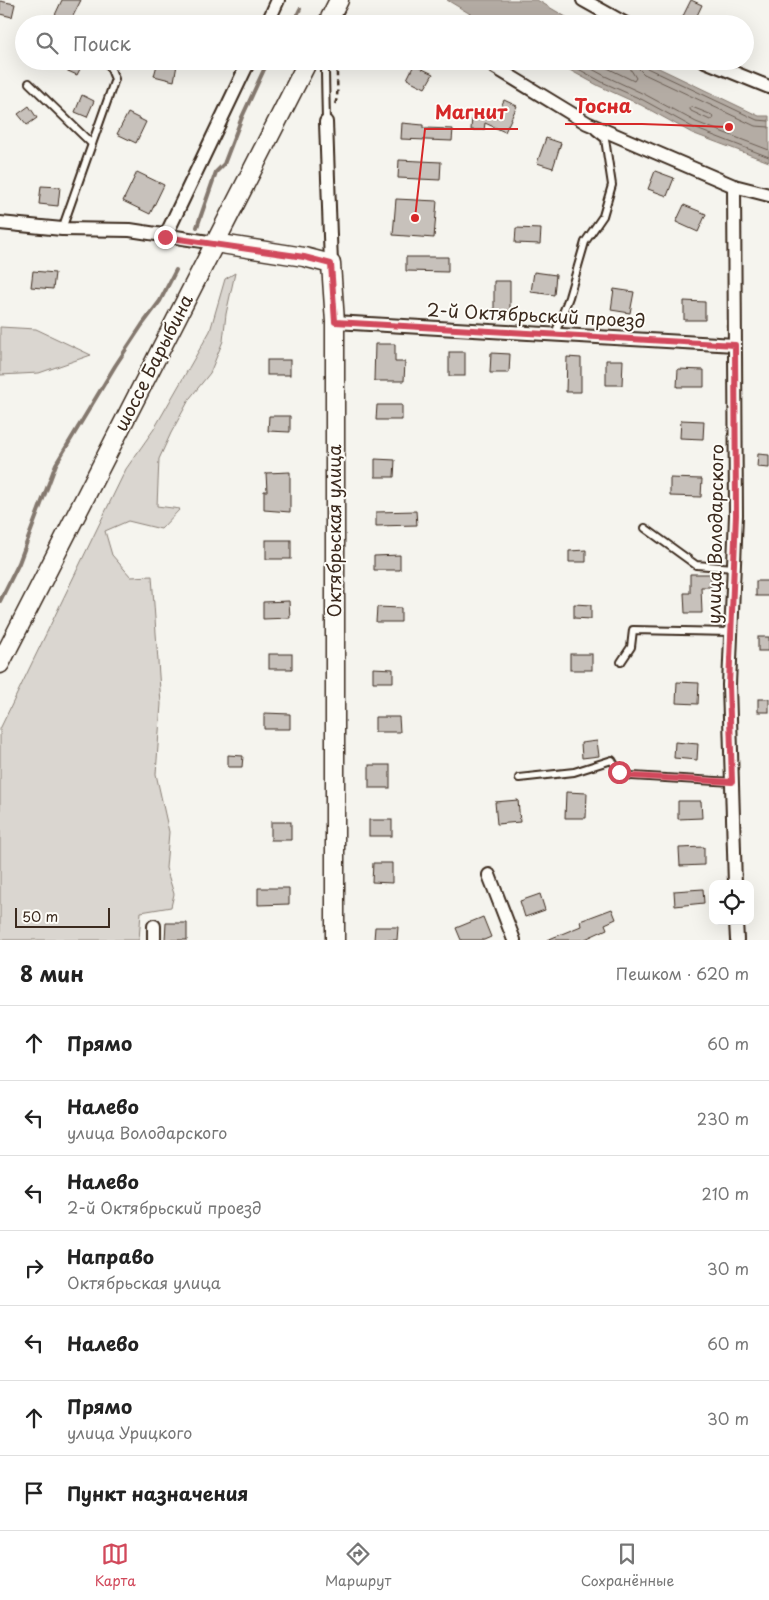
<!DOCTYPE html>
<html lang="ru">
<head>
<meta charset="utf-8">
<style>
  :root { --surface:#fff; --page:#f6f6f6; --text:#222; --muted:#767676; --line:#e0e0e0; --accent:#d1495b }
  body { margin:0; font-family:"Playpen Sans",sans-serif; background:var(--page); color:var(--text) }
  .controls { position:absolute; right:15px; bottom:15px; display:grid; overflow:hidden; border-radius:10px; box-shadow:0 5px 20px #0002 }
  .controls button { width:45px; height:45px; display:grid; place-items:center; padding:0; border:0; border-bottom:1px solid var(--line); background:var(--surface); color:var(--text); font:25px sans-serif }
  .scale { position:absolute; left:15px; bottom:12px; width:95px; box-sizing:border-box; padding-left:5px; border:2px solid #3b2a1e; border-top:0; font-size:14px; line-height:18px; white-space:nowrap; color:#3b2a1e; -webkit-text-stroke:4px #fdfcf7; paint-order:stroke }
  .stop { position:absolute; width:15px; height:15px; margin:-11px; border:4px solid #d1495b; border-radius:50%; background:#fff }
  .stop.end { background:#d1495b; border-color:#fff; box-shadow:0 1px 5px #0008 }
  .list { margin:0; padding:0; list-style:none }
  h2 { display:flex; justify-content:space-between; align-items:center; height:65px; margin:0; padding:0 20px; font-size:21px }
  h2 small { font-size:16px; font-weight:400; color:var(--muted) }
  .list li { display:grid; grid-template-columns:32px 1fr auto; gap:15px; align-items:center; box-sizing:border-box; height:75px; padding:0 20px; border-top:1px solid var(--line) }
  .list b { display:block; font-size:19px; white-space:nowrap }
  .list p { margin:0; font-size:16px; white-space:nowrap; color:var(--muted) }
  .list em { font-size:16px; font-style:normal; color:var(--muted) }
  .icon { flex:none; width:28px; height:28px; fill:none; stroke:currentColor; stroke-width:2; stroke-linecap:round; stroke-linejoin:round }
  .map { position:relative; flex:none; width:769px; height:940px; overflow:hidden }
  .search { position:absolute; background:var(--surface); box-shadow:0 5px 20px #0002; left:15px; right:15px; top:15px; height:55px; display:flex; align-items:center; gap:12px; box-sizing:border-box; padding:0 18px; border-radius:28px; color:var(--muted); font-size:19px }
  .sheet { height:590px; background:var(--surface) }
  nav { display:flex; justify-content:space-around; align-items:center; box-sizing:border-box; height:70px; border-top:1px solid var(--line); background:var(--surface); font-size:14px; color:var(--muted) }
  nav a { display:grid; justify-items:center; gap:2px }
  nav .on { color:var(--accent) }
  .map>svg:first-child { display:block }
</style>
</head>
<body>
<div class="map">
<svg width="769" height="940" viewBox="0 0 769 940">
  <rect width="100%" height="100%" fill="#f5f4ee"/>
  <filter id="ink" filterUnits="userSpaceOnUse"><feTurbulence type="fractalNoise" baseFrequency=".02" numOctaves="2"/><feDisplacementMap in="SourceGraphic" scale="10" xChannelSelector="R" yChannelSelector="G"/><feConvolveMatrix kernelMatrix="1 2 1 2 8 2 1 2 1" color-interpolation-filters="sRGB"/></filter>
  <g filter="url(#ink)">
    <g fill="#dad6d0" stroke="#8a8077">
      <path d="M235 273 226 314 223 341 210 373 190 398 171 433 159 459 157 506 180 509 161 529 128 521 105 531 112 555 131 577 152 576 161 704 156 774 169 832 166 868 174 894 171 907 141 912 139 940H0V729L126 469 154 429 210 331 225 279Z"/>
      <path d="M0 327 36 329 91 355 39 373 0 375Z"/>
    </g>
    <g fill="#b4aca4" stroke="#84786e">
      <path d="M447 0H537L578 24H487Z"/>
      <path d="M553 61H644L759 116H769V162L692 133 641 105 599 86Z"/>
    </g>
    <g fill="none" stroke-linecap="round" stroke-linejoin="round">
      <g stroke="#6b5e54" stroke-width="1">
        <path d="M564 61 602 82 643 100 694 128 769 157"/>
        <path d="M577 61 605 76 646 95 696 122 769 150"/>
        <path d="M593 61 634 81 636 78 631 70 630 61"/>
        <path d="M637 61 638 68 644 74 755 126 769 127"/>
        <path d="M644 61V65L647 68 757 120 769 121"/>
        <path d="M692 107 712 115 713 119 710 120 691 111 690 109Z"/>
      </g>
      <g stroke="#84786e" stroke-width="4">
        <path d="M293 24 300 9"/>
        <path d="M197 227 216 172 224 164 242 117 268 61"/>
        <path d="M0 601 19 563 56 464 115 366 142 325 160 301 176 270"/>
      </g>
    </g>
    <g fill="#c7c1bb" stroke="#3b2a1e">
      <path d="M62 0H81L70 22 55 15Z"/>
      <path d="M691 0 702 5 693 24H679Z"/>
      <path d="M0 1 15 4 12 17 0 14Z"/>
      <path d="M45 61H84L77 75Z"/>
      <path d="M158 61 177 65 174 81 154 76Z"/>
      <path d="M414 65 433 74 425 88 407 79Z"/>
      <path d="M82 95 94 101 87 117 75 112Z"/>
      <path d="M504 100 517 106 505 132 485 123 484 130H471L472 116 496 118Z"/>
      <path d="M29 106 37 118 27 125 18 114Z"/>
      <path d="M128 113 146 122 136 143 117 134Z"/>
      <path d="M402 123 423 125V128L453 129 452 141 401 139Z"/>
      <path d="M546 138 561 143 553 168 537 163Z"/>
      <path d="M399 160 441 162 440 180 398 178Z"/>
      <path d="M655 171 674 178 667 196 648 189Z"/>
      <path d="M137 172 164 185 150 214 123 201Z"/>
      <path d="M41 186 60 187 58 206 39 204Z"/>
      <path d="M396 199 437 201 434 238 393 235Z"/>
      <path d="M684 205 706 214 698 232 676 222Z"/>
      <path d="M516 228 541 229 540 244 515 243Z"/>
      <path d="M406 257H448V272L406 271Z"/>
      <path d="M33 271 55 273 53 289 31 287Z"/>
      <path d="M534 272 556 275 554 295 531 292Z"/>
      <path d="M494 281H510V311L494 310Z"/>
      <path d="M614 289 634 292 630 313 611 310Z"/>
      <path d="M684 301 705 302V320H684Z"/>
      <path d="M375 344H395V362H405L404 381H374Z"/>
      <rect x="449" y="352" width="16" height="24"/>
      <path d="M491 353 510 354 509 373H490Z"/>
      <path d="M567 357 581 358V392H566Z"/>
      <rect x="267" y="360" width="23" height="15"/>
      <path d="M606 360H623L622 385H606Z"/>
      <path d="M678 369 704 370V387H677Z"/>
      <path d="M377 405H402V420H376Z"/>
      <path d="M269 416H290V432L268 431Z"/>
      <path d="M681 420 704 421 703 439 680 438Z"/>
      <path d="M758 454 769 455V468L757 467Z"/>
      <path d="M375 459 395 460 394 477H375Z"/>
      <path d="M290 472V512L264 510V491H267L266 473Z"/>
      <path d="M670 478 702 479 701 497 670 496Z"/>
      <path d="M416 511 417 525 376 526V512Z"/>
      <rect x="266" y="540" width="25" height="19"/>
      <path d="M586 550V562H569V551Z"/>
      <path d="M400 555V570H374V556Z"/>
      <path d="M690 574H711V587H701L702 613H685L684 593H690Z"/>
      <rect x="756" y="581" width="13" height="15"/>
      <path d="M289 601 290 618 263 619V602Z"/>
      <path d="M574 604 591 605V619L574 618Z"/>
      <path d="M377 607 401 608V622H376Z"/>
      <rect x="758" y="637" width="11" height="14"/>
      <rect x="269" y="654" width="23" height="15"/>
      <rect x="570" y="654" width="22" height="16"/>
      <path d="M373 668 393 669V682H373Z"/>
      <path d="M677 682 699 683 698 704 676 703Z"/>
      <rect x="758" y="699" width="11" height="13"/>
      <path d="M264 713 290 714V729H264Z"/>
      <path d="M375 717H399L400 732H375Z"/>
      <path d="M597 741 599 756 582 758 581 743Z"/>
      <path d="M675 742 698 744 697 760 674 758Z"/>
      <path d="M228 755 243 756 242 767H228Z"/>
      <rect x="369" y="765" width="21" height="23"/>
      <path d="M566 792 587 793 586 818H565Z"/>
      <path d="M518 800 520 822 497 824 495 802Z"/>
      <path d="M678 801H701L702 818 678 819Z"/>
      <rect x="369" y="820" width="23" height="16"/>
      <rect x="271" y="822" width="20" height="18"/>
      <path d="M704 847V865L680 866 679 848Z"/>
      <path d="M373 863H392V883L372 882Z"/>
      <path d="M258 888H289V904L258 905Z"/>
      <path d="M703 889 704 903 675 906 674 891Z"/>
      <path d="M540 894 545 910 525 917 520 901Z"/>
      <path d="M612 909 616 919 605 924 607 929 583 940H547L581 926 580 921Z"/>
      <path d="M483 917 491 937 484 940H461L456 928Z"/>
      <path d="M166 923H187V940H165Z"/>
      <path d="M375 927H398L397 940H374Z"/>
    </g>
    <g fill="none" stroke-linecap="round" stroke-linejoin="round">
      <g stroke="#3b2a1e" stroke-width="10">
        <g id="lane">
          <path d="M325 72 326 122"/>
          <path d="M29 83 92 144"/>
          <path d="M62 229 115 79 110 67 105 61"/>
          <path d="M555 334 569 297 585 242 603 216 612 185 605 139 595 131"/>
          <path d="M645 528 696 565 734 568"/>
          <path d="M621 662 631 647 633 630 731 632"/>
          <path d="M519 778 574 772 612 760 619 772 632 776 732 782"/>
        </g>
      </g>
      <g stroke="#3b2a1e" stroke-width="16">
        <g id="street">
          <path d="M583 0 626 24"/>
          <path d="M267 24 278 0"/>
          <path d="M485 61 587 123 734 186 769 195"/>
          <path d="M705 61 769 87"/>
          <path d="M326 122 331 264"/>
          <path d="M734 186 736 515 729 685 735 884"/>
          <path d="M0 223 62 229 130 230 215 243"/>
          <path d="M165 237 249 61"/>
          <path d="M335 322 735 345"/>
          <path d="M489 875 514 940"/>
          <path d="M736 921 737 940"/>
          <path d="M154 940V926"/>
        </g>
      </g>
      <g stroke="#3b2a1e" stroke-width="21">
        <g id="secondary">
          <path d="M327 24 339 0"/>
          <path d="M215 243 304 257 331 264 335 322V940"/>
          <path d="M0 664 308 61"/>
        </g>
      </g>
      <g stroke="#3b2a1e" stroke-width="2.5" stroke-dasharray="5 4" stroke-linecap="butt">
        <path d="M348 24 349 16"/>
        <path d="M335 104C340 93 335 75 338 61"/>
      </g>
      <use href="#lane" stroke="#fdfcf7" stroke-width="6"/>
      <use href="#street" stroke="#fdfcf7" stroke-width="12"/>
      <use href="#secondary" stroke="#fdfcf7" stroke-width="18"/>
    </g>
  </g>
  <g fill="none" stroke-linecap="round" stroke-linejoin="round" filter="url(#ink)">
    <path stroke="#d1495b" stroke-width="6" d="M165 237 304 257 331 264 335 322 735 345 736 515 729 685 732 782 632 776 619 772"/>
  </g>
  <g text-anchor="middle" stroke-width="4" stroke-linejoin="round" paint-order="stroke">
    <g font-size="18" fill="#3b2a1e" stroke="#fdfcf7">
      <text transform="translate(536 316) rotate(3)" y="6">2-й Октябрьский проезд</text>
      <text transform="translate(154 363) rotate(-63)" y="6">шоссе Барыбина</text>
      <text transform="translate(335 531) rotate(-90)" y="6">Октябрьская улица</text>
      <text transform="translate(716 534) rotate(-89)" y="6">улица Володарского</text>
    </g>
  </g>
  <path fill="none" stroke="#d62828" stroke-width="2" d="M729 127L642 124H565M415 218L425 129H518"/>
  <g fill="#d62828" stroke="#fdfcf7" stroke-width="2">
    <circle cx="729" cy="127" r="5"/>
    <circle cx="415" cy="218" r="5"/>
  </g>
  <g font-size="19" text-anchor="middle" font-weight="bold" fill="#d62828" stroke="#fdfcf7" stroke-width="4" stroke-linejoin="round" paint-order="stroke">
    <text x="603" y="113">Тосна</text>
    <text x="471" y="119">Магнит</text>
  </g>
</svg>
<div class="controls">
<button><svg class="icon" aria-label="locate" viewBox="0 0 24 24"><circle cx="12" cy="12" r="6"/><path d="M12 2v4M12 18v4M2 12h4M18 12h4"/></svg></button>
</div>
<div class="scale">50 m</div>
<div class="stop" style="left:619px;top:772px"></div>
<div class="stop end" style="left:165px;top:237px"></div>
<div class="search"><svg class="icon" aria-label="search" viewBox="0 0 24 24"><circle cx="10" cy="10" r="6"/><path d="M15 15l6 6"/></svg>Поиск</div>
</div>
<section class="sheet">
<h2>8 мин<small>Пешком · 620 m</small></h2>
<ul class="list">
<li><svg class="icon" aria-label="ahead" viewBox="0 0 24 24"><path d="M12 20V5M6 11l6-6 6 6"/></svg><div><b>Прямо</b></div><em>60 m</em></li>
<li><svg class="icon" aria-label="left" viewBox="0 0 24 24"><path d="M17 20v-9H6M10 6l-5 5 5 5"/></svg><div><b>Налево</b><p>улица Володарского</p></div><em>230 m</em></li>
<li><svg class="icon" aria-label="left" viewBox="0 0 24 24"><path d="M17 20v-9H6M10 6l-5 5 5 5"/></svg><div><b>Налево</b><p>2-й Октябрьский проезд</p></div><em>210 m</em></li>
<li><svg class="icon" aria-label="right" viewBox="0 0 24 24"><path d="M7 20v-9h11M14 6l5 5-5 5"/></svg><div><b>Направо</b><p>Октябрьская улица</p></div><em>30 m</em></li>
<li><svg class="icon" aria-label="left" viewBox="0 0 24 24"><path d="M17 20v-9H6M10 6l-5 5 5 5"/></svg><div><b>Налево</b></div><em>60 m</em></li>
<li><svg class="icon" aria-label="ahead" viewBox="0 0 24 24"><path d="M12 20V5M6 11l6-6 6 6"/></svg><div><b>Прямо</b><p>улица Урицкого</p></div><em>30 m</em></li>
<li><svg class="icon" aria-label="arrive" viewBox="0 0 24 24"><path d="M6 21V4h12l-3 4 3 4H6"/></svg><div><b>Пункт назначения</b></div></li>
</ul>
</section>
<nav>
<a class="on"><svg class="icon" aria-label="map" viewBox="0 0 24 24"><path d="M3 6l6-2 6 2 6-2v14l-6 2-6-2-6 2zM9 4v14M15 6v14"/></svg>Карта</a>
<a><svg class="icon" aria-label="directions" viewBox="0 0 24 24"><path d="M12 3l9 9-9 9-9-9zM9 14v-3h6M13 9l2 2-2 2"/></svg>Маршрут</a>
<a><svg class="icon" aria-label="saved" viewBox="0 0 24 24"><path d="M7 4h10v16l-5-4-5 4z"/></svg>Сохранённые</a>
</nav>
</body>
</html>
